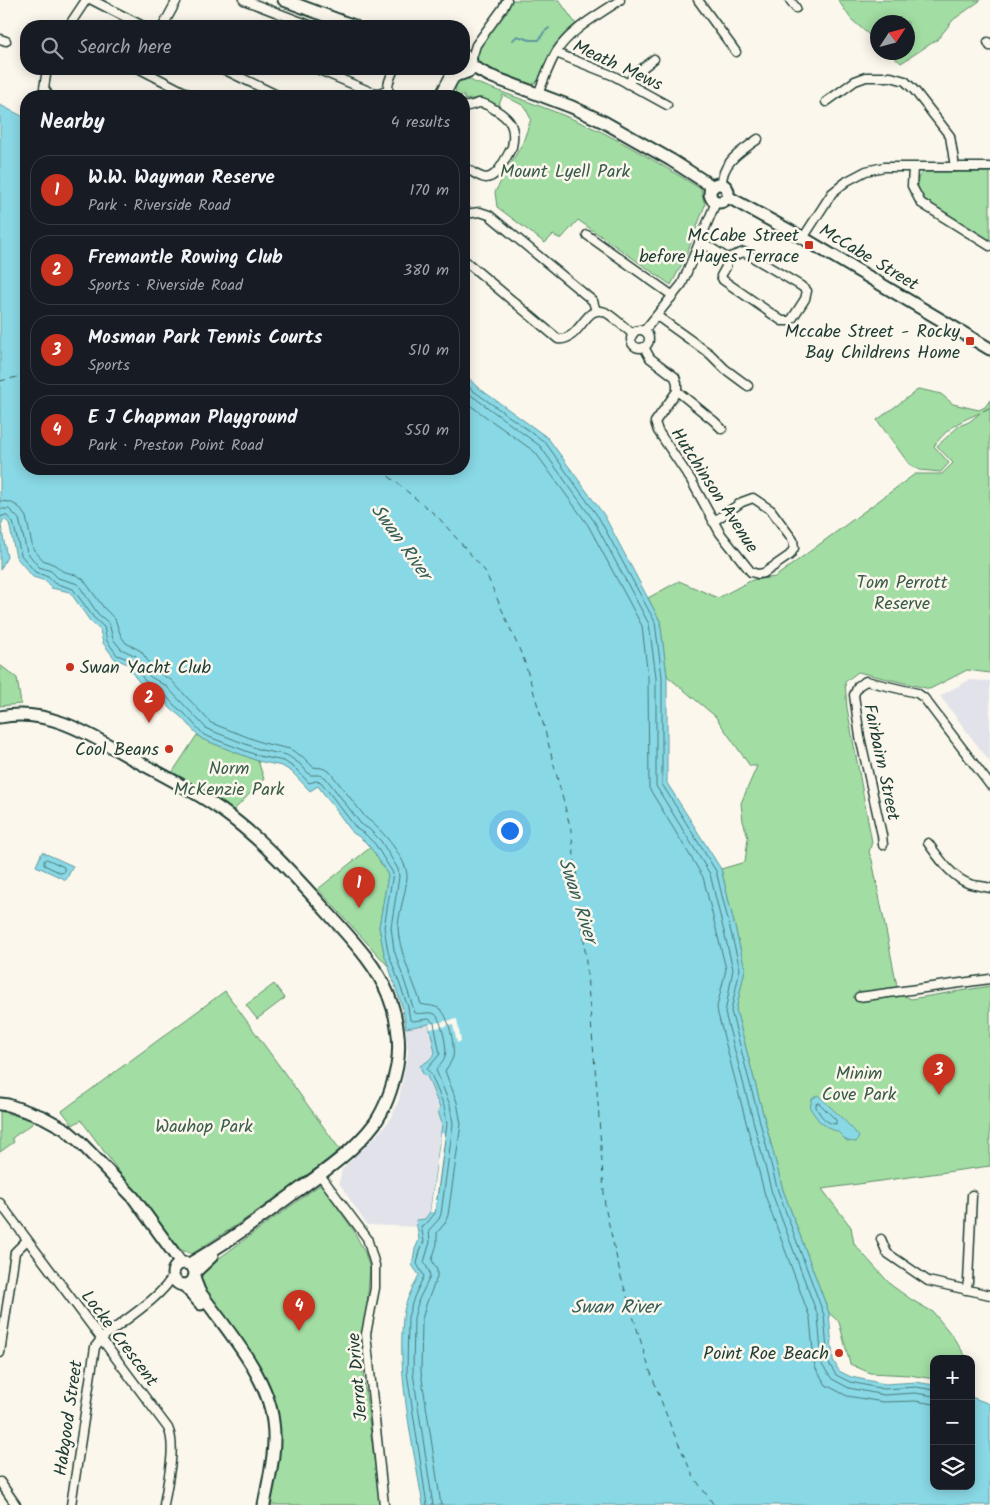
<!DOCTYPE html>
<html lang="en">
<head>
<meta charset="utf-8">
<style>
  :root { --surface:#171b24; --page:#242831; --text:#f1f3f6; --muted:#9ea1a6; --line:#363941; --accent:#c8321e }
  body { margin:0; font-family:Kalam,sans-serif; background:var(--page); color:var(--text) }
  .controls { position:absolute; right:15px; bottom:15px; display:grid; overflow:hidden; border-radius:10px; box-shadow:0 2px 12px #0003 }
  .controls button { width:45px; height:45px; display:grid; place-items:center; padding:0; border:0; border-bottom:1px solid var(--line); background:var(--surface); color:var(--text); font:25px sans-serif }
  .compass { position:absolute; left:870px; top:15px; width:45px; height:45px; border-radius:50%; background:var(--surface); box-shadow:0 2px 12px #0003; rotate:54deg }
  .you { position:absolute; left:509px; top:830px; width:18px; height:18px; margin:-12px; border:4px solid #fff; border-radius:50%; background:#1a73e8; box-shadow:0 0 0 8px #1a73e833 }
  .badge { display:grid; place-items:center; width:32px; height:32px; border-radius:50%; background:var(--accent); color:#fff; font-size:16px; font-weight:700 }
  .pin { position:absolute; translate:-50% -41px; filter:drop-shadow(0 1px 2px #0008) }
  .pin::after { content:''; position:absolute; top:26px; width:18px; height:15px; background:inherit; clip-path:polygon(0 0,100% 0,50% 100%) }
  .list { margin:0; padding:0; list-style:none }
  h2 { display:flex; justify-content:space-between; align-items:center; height:65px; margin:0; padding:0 20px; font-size:21px }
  h2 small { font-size:16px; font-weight:400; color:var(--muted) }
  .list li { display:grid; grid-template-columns:32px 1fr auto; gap:15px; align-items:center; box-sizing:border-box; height:70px; margin:0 10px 10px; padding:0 10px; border:1px solid var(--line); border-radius:20px }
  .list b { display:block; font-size:19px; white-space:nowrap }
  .list p { margin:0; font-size:16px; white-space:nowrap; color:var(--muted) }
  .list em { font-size:16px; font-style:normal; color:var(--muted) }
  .icon { flex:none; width:28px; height:28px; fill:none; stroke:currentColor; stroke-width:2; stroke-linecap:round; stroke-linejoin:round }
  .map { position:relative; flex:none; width:990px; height:1505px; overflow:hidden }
  .search { position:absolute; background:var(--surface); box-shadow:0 2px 12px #0003; left:20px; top:20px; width:450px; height:55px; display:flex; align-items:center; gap:12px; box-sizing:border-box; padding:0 18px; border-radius:20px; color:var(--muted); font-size:19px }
  .panel { position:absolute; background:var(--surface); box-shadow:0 2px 12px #0003; left:20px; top:90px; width:450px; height:385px; border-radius:20px }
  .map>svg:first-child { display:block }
</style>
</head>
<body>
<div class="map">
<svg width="990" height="1505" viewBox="0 0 990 1505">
  <rect width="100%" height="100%" fill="#fbf7ec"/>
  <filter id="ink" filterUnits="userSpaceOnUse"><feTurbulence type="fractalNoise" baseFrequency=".02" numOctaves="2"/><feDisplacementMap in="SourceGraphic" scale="10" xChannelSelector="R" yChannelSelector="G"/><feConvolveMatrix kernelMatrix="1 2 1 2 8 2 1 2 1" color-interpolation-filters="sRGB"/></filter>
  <g filter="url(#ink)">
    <g fill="#e2e3ea">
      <path d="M969 680 990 681V762L940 696Z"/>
      <path d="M457 1019 428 1061 427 1076 440 1109 438 1112 442 1124 435 1212 425 1219 416 1220V1227L367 1225 339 1183 342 1169 377 1135 392 1117 399 1099 408 1053 405 1028Z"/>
    </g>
    <g fill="#a2dda3" stroke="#608d6c">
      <path d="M511 0H559L578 27 550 55 539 80 532 85H527C513 80 486 75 477 63 469 53 505 12 511 0Z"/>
      <path d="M838 0H981L953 20 938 39 901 63 890 53 908 52V22H878L877 42 851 19Z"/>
      <path d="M467 78 474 82C518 98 562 113 604 133 637 150 669 169 701 189L705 205 686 256 671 285 578 220 561 239 553 235 545 243 497 207 495 192 523 142 531 119 524 106 503 95 498 107 481 98 464 100V96H457C452 87 459 80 467 78Z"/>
      <path d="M923 172H990V241C973 231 937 213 924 199 917 191 914 179 923 172Z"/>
      <path d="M919 389 941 394 953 404 979 410 985 407 990 400V407L983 411 990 408V673L967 670 930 689 858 672 845 682 847 708 872 842 869 852 872 860 898 991 901 994 911 999 990 986V1166L822 1189 851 1227 854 1244 891 1285 912 1300 933 1312 951 1334 967 1358 934 1359V1379L909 1375 870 1373 850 1364 839 1322 829 1313 783 1190 736 1010 745 969 721 869 745 862 748 838 743 821 741 803 757 766H750L715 716 667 676 660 621 648 598 679 581 718 598 752 580 775 577 915 474H942L953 463 937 446 959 426 969 422 980 413C960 421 948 427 934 446L949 463 941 472 919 470 909 464 877 420Z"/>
      <path d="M0 665 17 678 21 704 0 706Z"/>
      <path d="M197 735 202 739 258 761 264 779 232 812 172 773Z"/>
      <path d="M371 847 388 875 379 927 384 953 389 967 318 889Z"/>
      <path d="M274 984 285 998 257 1019 246 1005Z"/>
      <path d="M225 991 341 1151 250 1216 192 1254 179 1249 133 1191 81 1120 73 1125 62 1111Z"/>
      <path d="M0 1111 33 1121 32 1124 12 1138 14 1142 0 1152Z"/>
      <path d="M321 1184 354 1231 365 1253 370 1269 362 1365 380 1505H269C277 1461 289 1420 266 1378 253 1355 231 1329 215 1306 210 1299 201 1289 200 1280 199 1274 203 1270 207 1267Z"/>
    </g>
    <g fill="#89d8e5" stroke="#5f9a9e">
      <path d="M0 105 26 118V469H464V373L476 386 548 438 604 515 660 621 667 676V783L721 869 745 969 736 1010 783 1190 829 1313 833 1360 839 1371 851 1377 885 1384 916 1382 934 1385V1486H971V1397L990 1404V1505H423C413 1445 397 1378 403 1318 404 1303 412 1289 419 1275L412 1265 415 1249 419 1240 416 1220 425 1219 430 1212 442 1124 438 1111 440 1108 427 1076 423 1074 420 1066 428 1061 435 1053 429 1024 406 1028 403 1009 384 953 379 927 388 875C378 859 370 842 353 833L318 786 310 791 292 772 282 766 258 761 202 739 180 716 171 709 158 694 142 685 135 677 128 664 115 659 103 643 100 630 90 621 70 592 51 588 46 581 33 577 16 557 9 523 4 519 1 526 7 557 0 570Z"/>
      <path d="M42 852 73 866 66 880 36 866Z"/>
      <path d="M818 1095 851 1127 859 1137 856 1142 847 1141 838 1132 829 1128 819 1121 810 1108 812 1099Z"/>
    </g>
    <g fill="#fbf7ec">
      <path d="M457 1019 461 1041 457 1043 453 1025 430 1029 429 1024Z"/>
      <path d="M441 1133 446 1134 435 1212H430Z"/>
    </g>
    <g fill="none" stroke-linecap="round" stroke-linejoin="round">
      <g stroke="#497b7b" stroke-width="1">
        <path d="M464 381 472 390 545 442 599 518 655 622 662 677V784L716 871 740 969 731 1011 778 1191 824 1315 828 1362 836 1375 850 1382 884 1389 916 1387 934 1390"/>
        <path d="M464 390 540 446 594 521 649 624 656 677V786L710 874 733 969 725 1013 772 1193 818 1316 822 1365 832 1379 849 1388 884 1395 915 1393 934 1396"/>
        <path d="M464 401 535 452 588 525 642 626 648 677 649 788 703 877 726 969 717 1007 718 1014 765 1195 810 1318 814 1362 816 1369 826 1385 847 1396 883 1402 915 1401 934 1404"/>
        <path d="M0 501 10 502 19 507 26 517 33 549 43 560 55 565 62 571 76 575 83 579 104 608 115 619 121 636 126 643 141 651 154 670 171 680 211 723 263 743 290 749 303 757 313 767 322 768 329 771 366 818C380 827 408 860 407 877 406 893 399 910 398 927 398 950 414 982 421 1004 427 1006 434 1005 440 1009 449 1015 455 1047 453 1057 451 1063 447 1067 445 1071L457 1102 461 1124 448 1215 445 1223 437 1233V1244L432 1260 437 1270V1277L427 1302 422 1319 421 1372 441 1505"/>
        <path d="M0 509H9L19 519 27 552 39 567 51 571 58 578 78 584 98 614 109 623 113 639 121 649 136 656 149 676 166 686 207 729 261 750 287 755 300 764 310 775H319L325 777 361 824 369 829 381 841 398 869 399 877 391 927 394 950 415 1013C421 1015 429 1011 435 1014 441 1018 448 1049 445 1056 444 1061 439 1065 436 1070L450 1105 453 1124 441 1214 439 1219 429 1230 430 1242 424 1262 429 1271 430 1277 419 1299 414 1318 413 1373 433 1505"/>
        <path d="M0 517 6 515 13 522 21 555 35 572 48 577 54 583 73 589 94 618 104 627 107 641 117 655 131 660 145 681 161 690 174 705 184 713 204 735 259 756 284 761 296 769 309 783 316 781 321 782 357 829 365 834 375 844 393 873 384 927 388 952 408 1007 410 1020 413 1021 429 1019 434 1023 440 1054 427 1069 431 1074 444 1106 447 1124 435 1213 428 1222 421 1226 424 1241 420 1251 417 1264 424 1276 414 1297 408 1317 407 1373 427 1505"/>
        <path d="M47 859 64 867V872L61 873 44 865V861Z"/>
        <path d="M819 1103 836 1120V1124C826 1124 820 1115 816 1107V1104Z"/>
      </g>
      <path stroke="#5f9a9e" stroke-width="2" d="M513 40 517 36 530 40H539L544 32 549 28"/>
      <g stroke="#345c57" stroke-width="1" stroke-dasharray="6 5" stroke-linecap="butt">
        <path d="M0 381 26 375"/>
        <path d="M380 469 438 517 485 571 524 660 543 723 571 830 584 939 598 1103 605 1207 621 1277 649 1368 671 1427 693 1476 714 1505"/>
      </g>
      <g stroke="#1f3d34" stroke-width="11">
        <g id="street">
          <path d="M92 0 143 26"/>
          <path d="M244 0 312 26"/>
          <path d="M698 0 736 52"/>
          <path d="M790 0 796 8"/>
          <path d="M72 26V21L86 0"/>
          <path d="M163 26 177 0"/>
          <path d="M0 39 6 41"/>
          <path d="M988 42 990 46"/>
          <path d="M556 53 614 76 667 105"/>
          <path d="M471 61 476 45 503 8 507 0"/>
          <path d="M47 69 44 88 49 96"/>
          <path d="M140 69 192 96"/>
          <path d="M223 69 279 96"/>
          <path d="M317 69 371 92 378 93 388 90"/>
          <path d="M628 84 634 75 654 59"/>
          <path d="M538 94C544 80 549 64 557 51 571 29 599 15 620 0"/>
          <path d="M392 96C384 88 390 79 394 69"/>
          <path d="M439 96 453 69"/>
          <path d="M445 96 454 79 461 74"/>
          <path d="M826 102 855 81 866 77H891L905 81 915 91 950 136 955 167"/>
          <path d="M464 106C470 107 474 104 479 103 485 103 489 106 494 109 511 119 516 127 512 147 506 157 496 183 482 177 476 175 469 170 464 166"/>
          <path d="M913 168 912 186 921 203 990 246"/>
          <path d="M722 185C721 162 742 151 758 139"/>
          <path d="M464 214 480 212 489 215 593 301 596 311"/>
          <path d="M587 235 673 296"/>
          <path d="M803 238 832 193 847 181 866 171 884 167H990"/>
          <path d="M700 241 727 258"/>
          <path d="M744 252 801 286 807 291 805 299 792 319 789 321H782L723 280 721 276 726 267 727 258Z"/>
          <path d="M464 260 558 339C580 342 585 303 605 312 614 317 624 327 633 334"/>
          <path d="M657 316 710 354 725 369 748 386"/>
          <circle cx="640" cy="339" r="9"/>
          <path d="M644 331 682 284 716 202"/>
          <path d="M644 347 650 358 675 377 677 383V391L655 422 658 431 691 480 720 533 751 572 758 574 764 573 790 555 794 548 793 540 771 510 753 498 742 502 713 522"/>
          <path d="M677 391 714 421 722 429"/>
          <path d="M928 843C939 858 952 878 970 884 977 886 984 886 990 888"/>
          <path d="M883 845 882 835 860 737 854 695 858 686 866 681 917 693 924 698 990 785"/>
          <path d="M859 997 990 979"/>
          <path d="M320 1175 367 1238 375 1265V1288L366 1334 384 1505"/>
          <path d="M0 1203 168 1428C177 1447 167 1483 164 1505"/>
          <path d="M881 1239 887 1253 928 1281 990 1295"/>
          <path d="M966 1290 968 1282 972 1195"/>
          <path d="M0 1353 15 1252 27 1240"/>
          <path d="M0 1482 16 1505"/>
          <path d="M71 1505 95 1347 102 1338C120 1323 164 1296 173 1275"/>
        </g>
      </g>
      <g stroke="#1f3d34" stroke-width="15">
        <g id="secondary">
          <path d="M284 0 354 26"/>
          <path d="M471 66 490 76 572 107 604 122 671 160 713 187"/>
          <path d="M453 69 456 73 461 74 469 71 471 66V61L464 55"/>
          <circle cx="719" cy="193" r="9"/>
          <path d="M728 197 803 238 990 349"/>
          <path d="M0 717C49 707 92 736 133 759 162 775 193 790 220 809 262 839 295 876 329 914 351 939 375 963 388 994 397 1017 401 1042 397 1066 393 1085 386 1107 375 1123 354 1151 325 1171 297 1191 262 1217 227 1243 189 1264"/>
          <path d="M0 1104 8 1105 43 1117 65 1129 79 1141 133 1197 181 1263"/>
          <circle cx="184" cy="1274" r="11"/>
          <path d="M195 1272 212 1256"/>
          <path d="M194 1278 199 1291C226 1329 268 1375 273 1422 277 1449 269 1478 264 1505"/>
          <path d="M184 1285 201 1304"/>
        </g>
      </g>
      <use href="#street" stroke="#fbf7ec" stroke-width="8"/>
      <use href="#secondary" stroke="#fbf7ec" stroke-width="11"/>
    </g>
  </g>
  <g fill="#c8321e" stroke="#fbf7ec" stroke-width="2">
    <rect x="804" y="240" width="10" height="10" rx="2.5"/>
    <rect x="965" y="336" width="10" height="10" rx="2.5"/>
    <circle cx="70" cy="667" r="5"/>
    <circle cx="169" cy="749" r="5"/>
    <circle cx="839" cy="1353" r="5"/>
  </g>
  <g text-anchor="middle" stroke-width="5" stroke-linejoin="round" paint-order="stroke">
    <g font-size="18" fill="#1f3d34" stroke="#fbf7ec">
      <text transform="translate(618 65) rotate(25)" y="6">Meath Mews</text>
      <text transform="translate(869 257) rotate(31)" y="6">McCabe Street</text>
      <text transform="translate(715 490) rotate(57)" y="6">Hutchinson Avenue</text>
      <text transform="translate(882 762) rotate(78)" y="6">Fairbairn Street</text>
      <text transform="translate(120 1338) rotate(53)" y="6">Locke Crescent</text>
      <text transform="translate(357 1377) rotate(-95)" y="6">Jerrat Drive</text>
      <text transform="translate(68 1418) rotate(-82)" y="6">Habgood Street</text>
    </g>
    <g font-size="18" fill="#395d4a" stroke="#fbf7ec">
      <text x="565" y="177">Mount Lyell Park</text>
      <text x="902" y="588">Tom Perrott<tspan x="902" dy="21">Reserve</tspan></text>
      <text x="229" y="774">Norm<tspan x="229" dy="21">McKenzie Park</tspan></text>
      <text x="859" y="1079">Minim<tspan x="859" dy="21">Cove Park</tspan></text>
      <text x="204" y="1132">Wauhop Park</text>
    </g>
    <g font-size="18" fill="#1f3d34" stroke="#fbf7ec" text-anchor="end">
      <text x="799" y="241">McCabe Street<tspan x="799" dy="21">before Hayes Terrace</tspan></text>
      <text x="960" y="337">Mccabe Street - Rocky<tspan x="960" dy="21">Bay Childrens Home</tspan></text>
      <text x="80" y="673" text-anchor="start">Swan Yacht Club</text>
      <text x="159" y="755">Cool Beans</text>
      <text x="829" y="1359">Point Roe Beach</text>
    </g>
    <g font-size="19" font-style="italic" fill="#345c57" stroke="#fbf7ec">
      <text transform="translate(402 541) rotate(54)" y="7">Swan River</text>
      <text transform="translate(579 900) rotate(72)" y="7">Swan River</text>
      <text x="615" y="1313">Swan River</text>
    </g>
  </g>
</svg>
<div class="controls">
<button>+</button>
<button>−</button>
<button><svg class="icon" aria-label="layers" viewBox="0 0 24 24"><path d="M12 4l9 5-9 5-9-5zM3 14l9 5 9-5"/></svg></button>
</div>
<svg class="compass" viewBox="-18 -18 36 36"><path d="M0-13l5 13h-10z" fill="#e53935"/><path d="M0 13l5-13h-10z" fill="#9ea1a6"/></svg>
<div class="you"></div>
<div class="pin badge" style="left:359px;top:908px">1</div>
<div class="pin badge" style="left:149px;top:723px">2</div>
<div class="pin badge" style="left:939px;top:1095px">3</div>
<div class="pin badge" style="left:299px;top:1331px">4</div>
<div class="search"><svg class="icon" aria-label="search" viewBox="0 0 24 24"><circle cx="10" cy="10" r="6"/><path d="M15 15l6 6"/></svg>Search here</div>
<section class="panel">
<h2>Nearby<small>4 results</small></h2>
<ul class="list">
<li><span class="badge">1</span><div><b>W.W. Wayman Reserve</b><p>Park · Riverside Road</p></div><em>170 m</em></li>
<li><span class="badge">2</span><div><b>Fremantle Rowing Club</b><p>Sports · Riverside Road</p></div><em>380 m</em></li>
<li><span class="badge">3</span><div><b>Mosman Park Tennis Courts</b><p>Sports</p></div><em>510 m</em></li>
<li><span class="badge">4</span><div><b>E J Chapman Playground</b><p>Park · Preston Point Road</p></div><em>550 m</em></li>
</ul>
</section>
</div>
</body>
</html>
